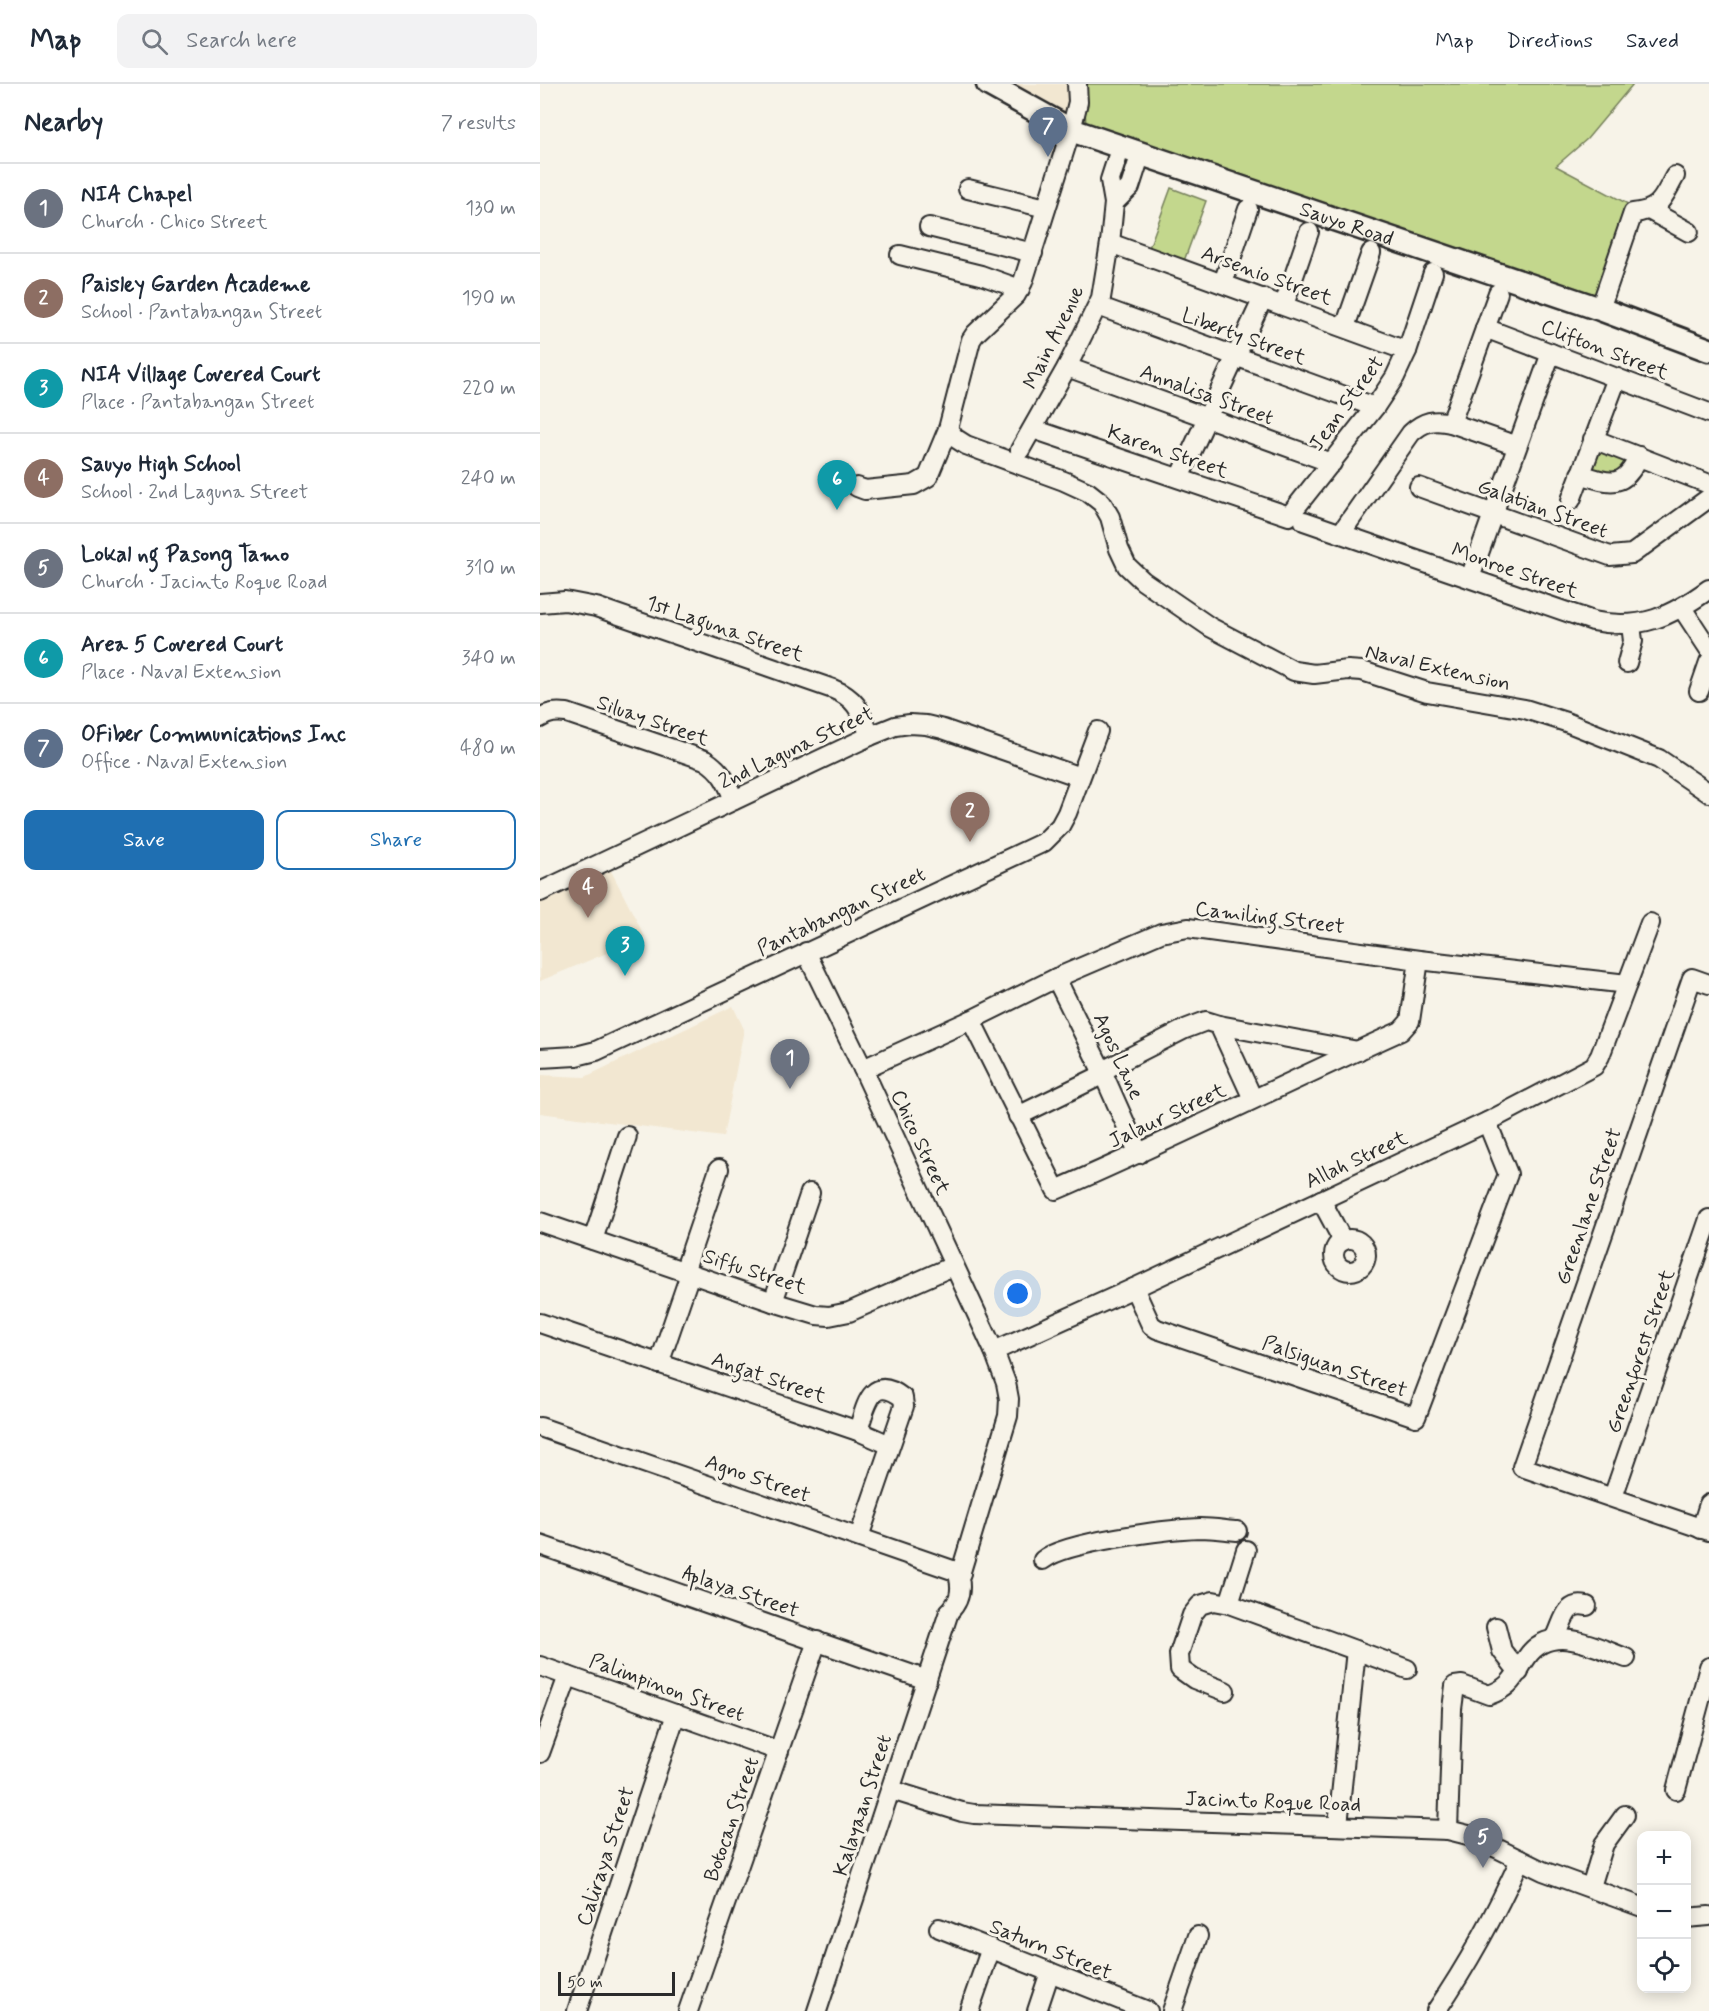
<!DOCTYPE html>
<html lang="en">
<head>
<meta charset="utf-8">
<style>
  :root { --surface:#fff; --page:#f2f2f3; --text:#1f2937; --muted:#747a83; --line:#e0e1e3; --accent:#1f6fb2 }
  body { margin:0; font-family:Mynerve,sans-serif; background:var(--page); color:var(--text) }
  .controls { position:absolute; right:18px; bottom:18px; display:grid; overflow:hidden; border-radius:12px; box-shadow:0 3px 15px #0003 }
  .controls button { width:54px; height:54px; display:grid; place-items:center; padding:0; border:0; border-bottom:2px solid var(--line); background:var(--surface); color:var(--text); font:30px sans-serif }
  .scale { position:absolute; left:18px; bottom:15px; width:117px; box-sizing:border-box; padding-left:6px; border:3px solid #2b2b2b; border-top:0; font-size:16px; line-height:21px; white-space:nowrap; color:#2b2b2b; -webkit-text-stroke:4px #f7f3e8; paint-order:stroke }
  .you { position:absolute; left:478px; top:1210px; width:21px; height:21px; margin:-15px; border:4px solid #fff; border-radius:50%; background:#1a73e8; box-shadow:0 0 0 9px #1a73e833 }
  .badge { display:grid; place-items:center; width:39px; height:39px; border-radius:50%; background:var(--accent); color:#fff; font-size:20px; font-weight:700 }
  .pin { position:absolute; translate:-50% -50px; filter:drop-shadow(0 2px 3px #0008) }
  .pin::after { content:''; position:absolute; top:32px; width:21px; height:18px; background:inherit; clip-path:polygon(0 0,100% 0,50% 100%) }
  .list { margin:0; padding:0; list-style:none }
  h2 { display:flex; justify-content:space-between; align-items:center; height:78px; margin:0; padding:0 24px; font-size:26px }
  h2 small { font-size:20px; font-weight:400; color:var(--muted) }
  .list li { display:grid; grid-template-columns:39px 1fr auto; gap:18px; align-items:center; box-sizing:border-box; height:90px; padding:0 24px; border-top:2px solid var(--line) }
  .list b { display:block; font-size:22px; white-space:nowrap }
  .list p { margin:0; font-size:20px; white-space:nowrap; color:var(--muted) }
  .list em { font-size:20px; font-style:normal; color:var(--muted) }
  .actions { display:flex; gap:12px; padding:18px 24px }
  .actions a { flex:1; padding:14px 0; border:2px solid var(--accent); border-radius:12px; text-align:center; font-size:21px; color:var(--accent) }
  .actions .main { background:var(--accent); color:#fff }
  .icon { flex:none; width:33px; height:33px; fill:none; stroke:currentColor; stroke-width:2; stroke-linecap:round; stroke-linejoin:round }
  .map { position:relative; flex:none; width:1169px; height:1927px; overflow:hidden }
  header { display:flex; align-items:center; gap:36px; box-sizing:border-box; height:84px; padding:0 30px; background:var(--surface); border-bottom:2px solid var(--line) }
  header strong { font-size:28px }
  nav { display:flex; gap:33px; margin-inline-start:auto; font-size:21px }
  .search { width:420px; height:54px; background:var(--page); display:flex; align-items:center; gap:15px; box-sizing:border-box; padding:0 21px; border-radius:12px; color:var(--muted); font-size:22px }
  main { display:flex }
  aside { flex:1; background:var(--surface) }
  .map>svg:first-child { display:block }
</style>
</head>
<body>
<header>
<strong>Map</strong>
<div class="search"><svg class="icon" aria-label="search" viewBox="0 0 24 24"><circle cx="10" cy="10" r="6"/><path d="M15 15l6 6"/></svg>Search here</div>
<nav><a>Map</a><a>Directions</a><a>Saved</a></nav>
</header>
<main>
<aside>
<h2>Nearby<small>7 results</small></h2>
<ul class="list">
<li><span class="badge" style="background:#6b7280">1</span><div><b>NIA Chapel</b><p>Church · Chico Street</p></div><em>130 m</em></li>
<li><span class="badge" style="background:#8d6e63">2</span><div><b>Paisley Garden Academe</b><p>School · Pantabangan Street</p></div><em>190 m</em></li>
<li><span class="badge" style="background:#0f9aa8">3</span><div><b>NIA Village Covered Court</b><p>Place · Pantabangan Street</p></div><em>220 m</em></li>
<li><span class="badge" style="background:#8d6e63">4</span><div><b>Sauyo High School</b><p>School · 2nd Laguna Street</p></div><em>240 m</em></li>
<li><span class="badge" style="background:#6b7280">5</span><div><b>Lokal ng Pasong Tamo</b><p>Church · Jacinto Roque Road</p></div><em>310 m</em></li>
<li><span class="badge" style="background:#0f9aa8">6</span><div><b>Area 5 Covered Court</b><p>Place · Naval Extension</p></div><em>340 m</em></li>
<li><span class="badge" style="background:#5c6f8a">7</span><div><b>OFiber Communications Inc</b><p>Office · Naval Extension</p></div><em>480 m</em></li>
</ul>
<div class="actions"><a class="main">Save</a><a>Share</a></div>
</aside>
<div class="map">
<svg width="1169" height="1927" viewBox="0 0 1169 1927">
  <rect width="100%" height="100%" fill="#f7f3e8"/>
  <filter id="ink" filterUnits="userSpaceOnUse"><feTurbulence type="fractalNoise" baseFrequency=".0167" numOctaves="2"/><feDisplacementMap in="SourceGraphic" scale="12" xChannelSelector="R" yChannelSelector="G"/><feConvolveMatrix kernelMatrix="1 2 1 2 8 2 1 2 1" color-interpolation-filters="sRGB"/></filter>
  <g filter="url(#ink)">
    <g fill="#f2e7d1">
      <path d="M472 0H533L534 20 522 30Z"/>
      <path d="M69 783 105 853 0 897V814Z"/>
      <path d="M193 922 204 945 183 1053 0 1029V991L45 993Z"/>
    </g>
    <g fill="#c3d78d" stroke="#77815c" stroke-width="1.5">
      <path d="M543 0H1093L1047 55 1016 82 1090 121 1057 214 546 40Z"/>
      <path d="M631 104 666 117 644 177 609 164Z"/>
      <path d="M1058 363 1089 378 1074 392 1050 385Z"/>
    </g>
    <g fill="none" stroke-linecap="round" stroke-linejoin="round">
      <g stroke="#2b2b2b" stroke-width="22">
        <g id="minor">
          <path d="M537 0 538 18 531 46 483 198 476 211 435 250 431 256 408 345 415 354 426 361 524 397 548 408 562 419 570 433 579 465 587 482 603 497 670 543 754 587 774 590 808 586 822 587 887 608 985 625 1026 638 1119 675 1169 709"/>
          <path d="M428 105 506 124"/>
          <path d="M574 119 590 103 601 69"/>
          <path d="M1111 127 1149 148"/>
          <path d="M389 143 493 169"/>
          <path d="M570 159 867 267"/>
          <path d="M360 171 441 191 480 205"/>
          <path d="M683 199 708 125"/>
          <path d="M744 221 769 148"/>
          <path d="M558 222 835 323"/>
          <path d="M1060 225 1093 129C1121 126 1122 115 1135 92"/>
          <path d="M805 243 831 169"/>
          <path d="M945 244 1169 329"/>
          <path d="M527 283 792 379"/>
          <path d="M911 339 958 209"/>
          <path d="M493 345 749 432 835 323 855 293 867 267 893 189"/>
          <path d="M1053 355 1169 400"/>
          <path d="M480 366 527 283 561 214 570 159 574 119 570 96 581 62"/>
          <path d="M1040 390C1071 400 1084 405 1099 372"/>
          <path d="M639 394 723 214"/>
          <path d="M317 403 325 406 374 401 388 393 408 345"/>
          <path d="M879 403 1070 472 1092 470 1169 414"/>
          <path d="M1031 416 1077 294"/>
          <path d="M764 437 1053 537C1101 547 1132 532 1169 505"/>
          <path d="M801 449 871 349C884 337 894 335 911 339L977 362"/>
          <path d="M930 494 1011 269"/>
          <path d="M0 519 25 517 56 523 293 605C318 615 321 629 330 652"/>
          <path d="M1142 524 1169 565"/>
          <path d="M1087 579 1093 557 1091 541"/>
          <path d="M1159 607 1169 578"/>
          <path d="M0 634C9 628 16 628 27 629L165 676C181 686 187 698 194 716"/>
          <path d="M0 808 330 652 355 642 370 640 386 641 403 645 540 693"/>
          <path d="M266 868 323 985 454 1267 466 1299 469 1315 468 1332 419 1494C422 1508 419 1518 409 1528L277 1927"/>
          <path d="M516 894 562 987 599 1070"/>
          <path d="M1169 900 1152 894 982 1383 1169 1447"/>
          <path d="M431 936 516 1106C632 1056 745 999 861 947L870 937 879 876"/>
          <path d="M679 941 713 1015"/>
          <path d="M0 974 36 972 56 967 504 758 520 742 527 729 558 647"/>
          <path d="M323 985 431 936 516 894 621 849 648 844 879 876 1087 900"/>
          <path d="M562 987 645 945 666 937 679 941 818 967"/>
          <path d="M478 1032 564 990"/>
          <path d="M781 1116 803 1157"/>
          <path d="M0 1138 233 1218 276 1231 289 1232 309 1228 413 1182"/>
          <circle cx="810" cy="1171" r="16"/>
          <path d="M53 1156 87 1052"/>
          <path d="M144 1188 179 1085"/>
          <path d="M594 1204 611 1241 617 1245 876 1333 968 1090 947 1038"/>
          <path d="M233 1218 270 1109"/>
          <path d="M0 1239 318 1347 350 1361"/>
          <path d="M454 1267 594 1204 947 1038 1054 982 1060 972 1110 839"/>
          <path d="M119 1280 150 1190"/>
          <path d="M0 1343 421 1489"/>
          <path d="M318 1347C326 1322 331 1289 363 1314L364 1322 319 1453"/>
          <path d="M1073 1413 1169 1135"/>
          <path d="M1161 1445 1169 1420"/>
          <path d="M0 1461 387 1596"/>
          <path d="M503 1476C524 1458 630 1445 660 1444 672 1444 685 1446 697 1447"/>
          <path d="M689 1520 706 1466"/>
          <path d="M956 1543 962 1567 979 1588"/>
          <path d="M1016 1553C1024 1537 1025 1517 1047 1522"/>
          <path d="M0 1582 239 1667"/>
          <path d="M685 1607 654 1595 640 1585 639 1570 652 1531 660 1521 673 1517 689 1520 867 1585"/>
          <path d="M0 1669 28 1592"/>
          <path d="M351 1706 422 1728 434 1730 908 1746 932 1752 1003 1787 1102 1823"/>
          <path d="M1136 1706 1169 1583"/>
          <path d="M798 1741 816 1566"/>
          <path d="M908 1746 912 1625 915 1602 922 1601 949 1611C972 1603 974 1592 987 1573 1011 1538 1055 1563 1086 1574"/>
          <path d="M1051 1803 1064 1760 1085 1731"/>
          <path d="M1146 1834 1169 1832"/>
          <path d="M399 1844 608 1927"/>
          <path d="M37 1927 136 1630"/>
          <path d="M148 1927 277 1557"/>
          <path d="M429 1927 451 1864"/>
          <path d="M497 1927 510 1888"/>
          <path d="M632 1927 658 1852"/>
          <path d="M896 1927C929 1879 956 1829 980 1776"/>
        </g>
      </g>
      <g stroke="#2b2b2b" stroke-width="27">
        <g id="major">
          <path id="s1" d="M448 0 531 46 1060 225 1169 266"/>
        </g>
      </g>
      <use href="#minor" stroke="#f7f3e8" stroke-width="18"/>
      <use href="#major" stroke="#f7f3e8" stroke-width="22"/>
    </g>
  </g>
  <g text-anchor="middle" stroke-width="6" stroke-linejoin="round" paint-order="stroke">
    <g font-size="21" fill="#2b2b2b" stroke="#f7f3e8">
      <text dy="7" stroke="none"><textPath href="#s1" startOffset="386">Sauyo Road</textPath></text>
      <text transform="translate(727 191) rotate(20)" y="7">Arsenio Street</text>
      <text transform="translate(704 252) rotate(20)" y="7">Liberty Street</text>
      <text transform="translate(513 253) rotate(-64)" y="7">Main Avenue</text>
      <text transform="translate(1065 265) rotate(21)" y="7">Clifton Street</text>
      <text transform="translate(667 310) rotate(20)" y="7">Annalisa Street</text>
      <text transform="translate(806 319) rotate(-54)" y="7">Jean Street</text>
      <text transform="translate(628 367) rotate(19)" y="7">Karen Street</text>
      <text transform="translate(1003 424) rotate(20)" y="7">Galatian Street</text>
      <text transform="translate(975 486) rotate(19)" y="7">Monroe Street</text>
      <text transform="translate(185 544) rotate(19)" y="7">1st Laguna Street</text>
      <text transform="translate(898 583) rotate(13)" y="7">Naval Extension</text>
      <text transform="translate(113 636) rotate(19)" y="7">Siluay Street</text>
      <text transform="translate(256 663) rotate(-25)" y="7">2nd Laguna Street</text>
      <text transform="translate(301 827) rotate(-25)" y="7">Pantabangan Street</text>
      <text transform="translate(730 833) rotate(7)" y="7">Camiling Street</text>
      <text transform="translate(579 972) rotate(65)" y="7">Agos Lane</text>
      <text transform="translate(627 1031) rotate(-25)" y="7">Jalaur Street</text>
      <text transform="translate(381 1058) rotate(65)" y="7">Chico Street</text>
      <text transform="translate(816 1075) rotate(-25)" y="7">Allah Street</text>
      <text transform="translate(1048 1122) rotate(-71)" y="7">Greenlane Street</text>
      <text transform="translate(215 1187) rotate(18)" y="7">Siffu Street</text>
      <text transform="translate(1100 1267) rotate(-71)" y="7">Greenforest Street</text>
      <text transform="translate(795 1282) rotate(19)" y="7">Palsiguan Street</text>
      <text transform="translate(229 1293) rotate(19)" y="7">Angat Street</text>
      <text transform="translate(218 1394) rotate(19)" y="7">Agno Street</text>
      <text transform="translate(201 1507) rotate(19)" y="7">Aplaya Street</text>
      <text transform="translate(127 1603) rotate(20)" y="7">Palimpinon Street</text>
      <text transform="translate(733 1717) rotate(2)" y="7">Jacinto Roque Road</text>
      <text transform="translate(322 1721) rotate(-72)" y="7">Kalayaan Street</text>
      <text transform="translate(191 1735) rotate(-71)" y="7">Botocan Street</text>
      <text transform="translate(65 1772) rotate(-72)" y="7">Caliraya Street</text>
      <text transform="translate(511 1865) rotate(22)" y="7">Saturn Street</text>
    </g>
  </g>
</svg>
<div class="controls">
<button>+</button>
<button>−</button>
<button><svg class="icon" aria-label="locate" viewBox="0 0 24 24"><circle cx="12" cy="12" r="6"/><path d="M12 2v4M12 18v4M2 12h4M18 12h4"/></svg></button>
</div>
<div class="scale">50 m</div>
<div class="you"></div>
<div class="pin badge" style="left:250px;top:1005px;background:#6b7280">1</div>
<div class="pin badge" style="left:430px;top:758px;background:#8d6e63">2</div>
<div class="pin badge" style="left:85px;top:892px;background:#0f9aa8">3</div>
<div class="pin badge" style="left:48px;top:834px;background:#8d6e63">4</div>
<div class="pin badge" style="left:943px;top:1784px;background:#6b7280">5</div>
<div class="pin badge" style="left:297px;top:426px;background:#0f9aa8">6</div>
<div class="pin badge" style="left:508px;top:73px;background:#5c6f8a">7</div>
</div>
</main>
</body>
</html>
